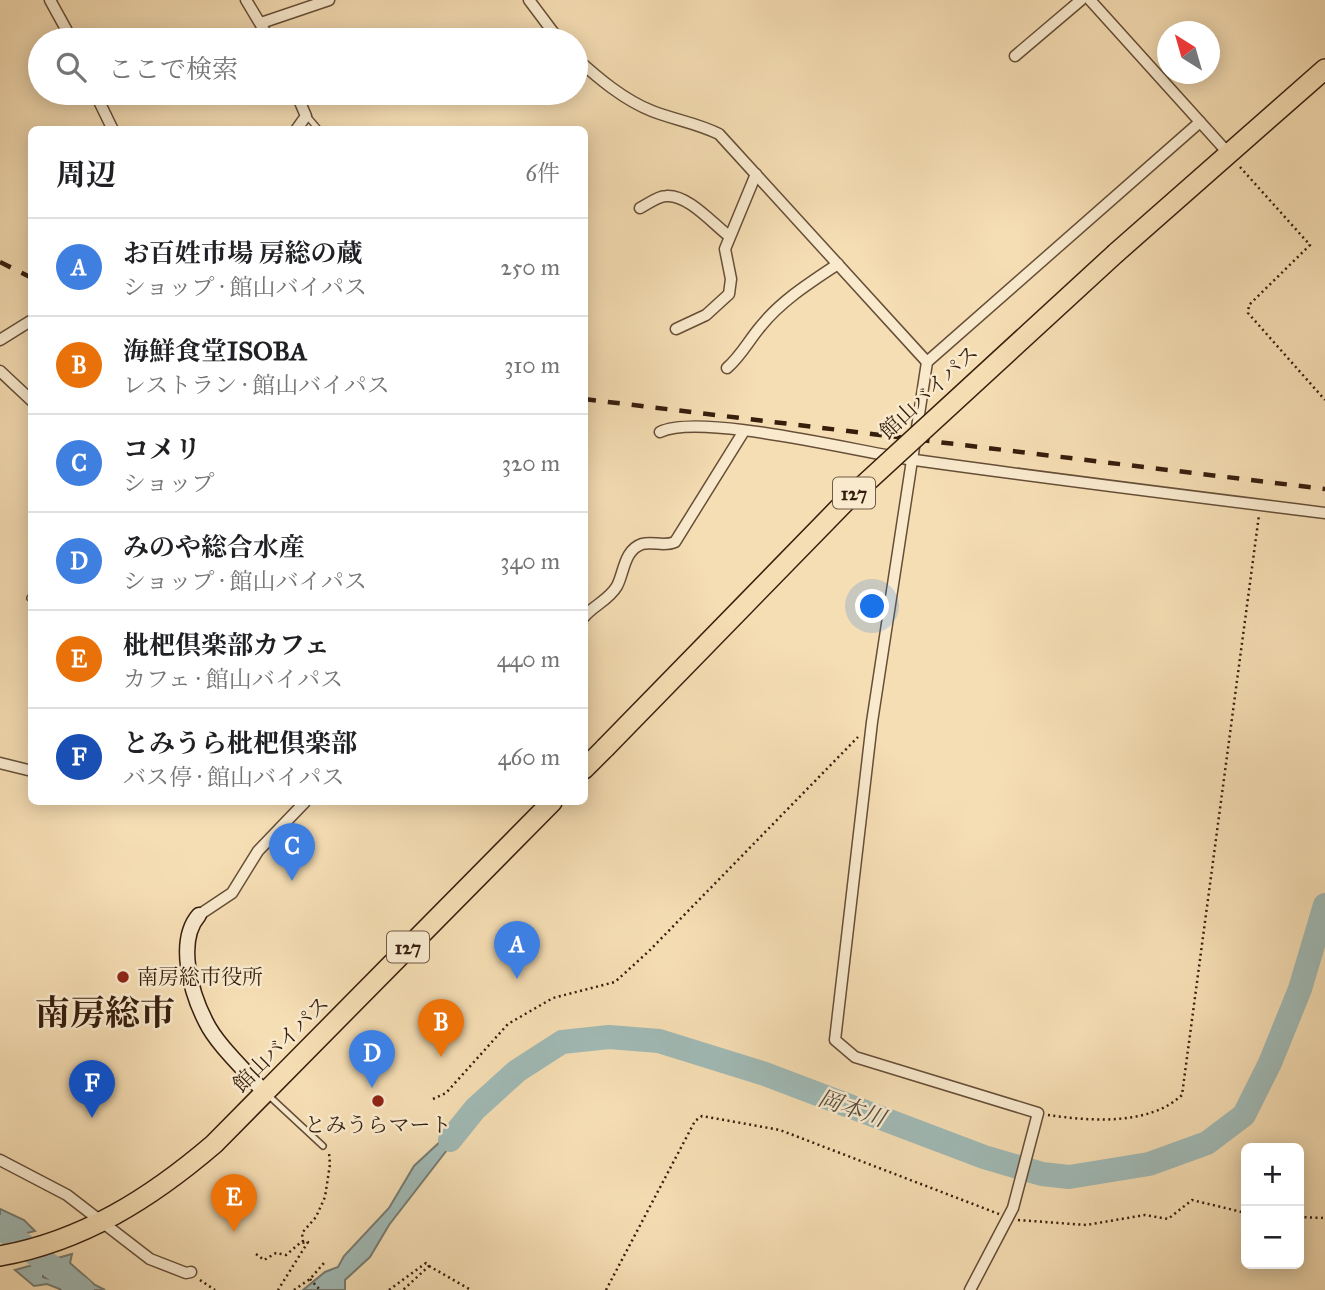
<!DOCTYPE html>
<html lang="ja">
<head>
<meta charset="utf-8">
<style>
  :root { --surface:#fff; --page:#f6f6f6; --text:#202124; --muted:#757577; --line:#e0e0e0; --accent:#d93025 }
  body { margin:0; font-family:"IM FELL Great Primer","Noto Serif JP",serif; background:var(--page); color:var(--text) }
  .controls { position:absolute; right:21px; bottom:21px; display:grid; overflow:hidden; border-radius:10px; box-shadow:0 4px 18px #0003 }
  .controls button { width:63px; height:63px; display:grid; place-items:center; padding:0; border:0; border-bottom:2px solid var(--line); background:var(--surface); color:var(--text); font:35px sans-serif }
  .compass { position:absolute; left:1157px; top:21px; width:63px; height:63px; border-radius:50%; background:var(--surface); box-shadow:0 4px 18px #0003; rotate:323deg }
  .you { position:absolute; left:873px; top:607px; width:24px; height:24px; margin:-18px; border:5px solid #fff; border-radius:50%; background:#1a73e8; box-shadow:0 0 0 10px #1a73e833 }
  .badge { display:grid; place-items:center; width:46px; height:46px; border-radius:50%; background:var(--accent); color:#fff; font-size:23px; font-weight:700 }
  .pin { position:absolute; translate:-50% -58px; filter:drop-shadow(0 2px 4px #0008) }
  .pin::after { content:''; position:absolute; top:37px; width:24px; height:21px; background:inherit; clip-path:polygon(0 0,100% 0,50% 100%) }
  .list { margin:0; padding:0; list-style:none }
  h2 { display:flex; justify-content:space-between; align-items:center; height:91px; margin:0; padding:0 28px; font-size:30px }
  h2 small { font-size:23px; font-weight:400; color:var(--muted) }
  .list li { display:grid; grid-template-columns:46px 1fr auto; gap:21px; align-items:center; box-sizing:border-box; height:98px; padding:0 28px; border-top:2px solid var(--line) }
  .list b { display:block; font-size:26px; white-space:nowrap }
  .list p { margin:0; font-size:23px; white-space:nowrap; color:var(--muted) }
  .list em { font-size:23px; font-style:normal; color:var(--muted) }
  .icon { flex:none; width:38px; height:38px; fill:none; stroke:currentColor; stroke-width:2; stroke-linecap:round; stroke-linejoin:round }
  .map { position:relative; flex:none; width:1325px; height:1290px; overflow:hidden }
  .search { position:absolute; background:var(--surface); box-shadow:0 4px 18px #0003; left:28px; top:28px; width:560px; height:77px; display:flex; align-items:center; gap:18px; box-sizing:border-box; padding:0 24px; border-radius:38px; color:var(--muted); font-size:26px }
  .panel { position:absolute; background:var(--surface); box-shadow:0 4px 18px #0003; left:28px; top:126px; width:560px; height:679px; border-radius:10px }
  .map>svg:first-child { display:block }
</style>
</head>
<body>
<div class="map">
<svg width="1325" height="1290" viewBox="0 0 1325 1290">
  <rect width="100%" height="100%" fill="#f6deb4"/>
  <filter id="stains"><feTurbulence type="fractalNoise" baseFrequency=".00286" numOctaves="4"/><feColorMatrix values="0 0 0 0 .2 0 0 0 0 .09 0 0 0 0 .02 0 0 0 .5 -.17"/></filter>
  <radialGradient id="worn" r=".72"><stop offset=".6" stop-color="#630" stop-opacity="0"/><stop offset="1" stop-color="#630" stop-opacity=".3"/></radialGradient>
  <g fill="#a0bab6" stroke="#767c72" stroke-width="2">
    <path d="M472 1112 464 1128 389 1225 370 1257 345 1280V1290H303L325 1272 338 1267 344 1256 389 1208 414 1166Z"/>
    <path d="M0 1209 24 1220 35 1231 0 1240Z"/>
    <path d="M72 1254 70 1263 95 1285 105 1290H62L47 1284 34 1286 15 1270Z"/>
  </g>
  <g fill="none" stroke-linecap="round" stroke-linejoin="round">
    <path stroke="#6b6c62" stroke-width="2" d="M61 1290 59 1282 43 1277V1271L63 1265 89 1290"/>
    <g stroke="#a0bab6" stroke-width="24">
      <path d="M450 1140 475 1109 517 1071 562 1042 609 1037 659 1041 765 1074 984 1157 1042 1174 1069 1177 1149 1164 1207 1143 1244 1115 1270 1063 1300 989 1325 905"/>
      <path d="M0 1227 82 1290"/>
    </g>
    <g stroke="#664e37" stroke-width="8">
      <g id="lane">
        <path d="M307 116 319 130"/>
        <path d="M30 598 32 599"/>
        <path d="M267 1094 323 1146"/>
      </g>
    </g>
    <g stroke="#664e37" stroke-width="13">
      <g id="street">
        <path d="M50 0 72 40"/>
        <path d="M246 0 270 40"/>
        <path d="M529 0 559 40"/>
        <path d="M1090 0 1229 154"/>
        <path d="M261 23 329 0"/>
        <path d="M1015 56 1081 0"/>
        <path d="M576 58C598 78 624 100 652 111 675 120 697 123 719 134L927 362"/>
        <path d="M95 93 113 130"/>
        <path d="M296 93 306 116 296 130"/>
        <path d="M640 208C648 204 658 196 666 196 688 194 713 224 729 236"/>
        <path d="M676 329 706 315 729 294 731 279 725 249 756 174"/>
        <path d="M0 340 32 320"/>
        <path d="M727 368C741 356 749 340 761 326 782 300 811 282 838 264"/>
        <path d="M0 371 32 401"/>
        <path d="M660 432C701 412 862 453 915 460 1051 479 1188 496 1325 513"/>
        <path d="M584 617C594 605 609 600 617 586 624 573 624 550 642 544 653 541 664 547 675 542L744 431"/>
        <path d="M0 763 32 771"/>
        <path d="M199 915 232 893 258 851 305 802"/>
        <path d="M0 1160 67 1195 150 1259 186 1273 191 1272"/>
        <path d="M970 1290 1013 1208 1038 1113 855 1057 835 1040 872 722 927 362 1200 122"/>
      </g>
    </g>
    <g stroke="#361e0d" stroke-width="17">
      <path id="secondary" d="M199 915C176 941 191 993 206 1022 217 1045 247 1072 264 1092"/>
    </g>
    <g stroke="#361e0d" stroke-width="22">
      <g id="highway">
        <path d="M1116 253 1325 69"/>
        <path d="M584 769 605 748"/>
        <path d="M0 1256C83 1241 151 1198 214 1144L552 802"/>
      </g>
    </g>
    <g stroke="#361e0d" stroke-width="2.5" stroke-dasharray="2 3.5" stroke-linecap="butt">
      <path d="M1240 167 1310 245 1249 305 1248 313 1325 400"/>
      <path d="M433 1099 446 1093 508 1024 553 998 615 982 649 951 858 737"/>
      <path d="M1048 1115C1090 1121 1149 1126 1182 1095L1259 515"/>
      <path d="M1299 1217 1325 1218"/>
      <path d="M1018 1220 1086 1225 1145 1215 1168 1219 1192 1200 1246 1213"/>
      <path d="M303 1242 302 1233 316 1217 325 1197 330 1164 329 1153"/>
      <path d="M256 1254 264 1260 276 1253 286 1255 300 1243 308 1242 278 1290"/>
      <path d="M429 1266 471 1290"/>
      <path d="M310 1279 320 1290"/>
      <path d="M200 1280 215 1290"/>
      <path d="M294 1290 310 1279 324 1263"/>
      <path d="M389 1290 426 1263 429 1266 403 1290"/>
      <path d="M606 1290 695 1121 702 1116 780 1130 999 1214"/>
    </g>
    <use href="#lane" stroke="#f9eace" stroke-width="5"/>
    <use href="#street" stroke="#f9eace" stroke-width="10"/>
    <use href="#secondary" stroke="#f9eace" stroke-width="14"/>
    <use href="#highway" stroke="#f6deb4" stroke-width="19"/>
    <g stroke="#361e0d" stroke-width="4.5" stroke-dasharray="12 12" stroke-linecap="butt">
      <path d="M0 262 32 278"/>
      <path d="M584 399 1325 489"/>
    </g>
    <g stroke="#361e0d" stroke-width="22" stroke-linecap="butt">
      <path id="highway-bridge" d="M605 748 845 502 1116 253"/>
    </g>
    <use href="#highway-bridge" stroke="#f6deb4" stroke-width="19"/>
  </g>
  <g fill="#8f2418" stroke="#f9eace" stroke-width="2.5">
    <circle cx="123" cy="977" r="7"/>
    <circle cx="378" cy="1101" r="7"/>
  </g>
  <g text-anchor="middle" stroke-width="5" stroke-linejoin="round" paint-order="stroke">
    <g fill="#f9eace" stroke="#705b47" stroke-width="2">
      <rect x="833" y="477.5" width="42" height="31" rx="5"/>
      <rect x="387" y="931.5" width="42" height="31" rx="5"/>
    </g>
    <g font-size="19" font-weight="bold" fill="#361e0d">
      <text x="854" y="500">127</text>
      <text x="408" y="954">127</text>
    </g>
    <g font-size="21" fill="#361e0d" stroke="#f9eace">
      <text transform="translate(929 392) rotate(-43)" y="7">館山バイパス</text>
      <text transform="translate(281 1044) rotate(-45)" y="7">館山バイパス</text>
    </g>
    <g font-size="21" fill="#361e0d" stroke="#f9eace" text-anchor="start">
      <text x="137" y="984">南房総市役所</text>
      <text x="378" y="1132" text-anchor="middle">とみうらマート</text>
    </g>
    <g font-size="23" font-style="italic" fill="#564d40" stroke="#f9eace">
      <text transform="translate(852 1108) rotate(19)" y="8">岡本川</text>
    </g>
    <g font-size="35" font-weight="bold" fill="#361e0d" stroke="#f9eace">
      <text x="105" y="1025">南房総市</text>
    </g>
  </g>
  <rect width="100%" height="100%" filter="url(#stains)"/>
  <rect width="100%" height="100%" fill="url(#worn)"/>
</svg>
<div class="controls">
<button>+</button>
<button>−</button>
</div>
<svg class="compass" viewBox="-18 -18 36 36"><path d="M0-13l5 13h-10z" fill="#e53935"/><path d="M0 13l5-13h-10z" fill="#757577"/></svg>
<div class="you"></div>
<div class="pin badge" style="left:517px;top:979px;background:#3f7fe0">A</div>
<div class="pin badge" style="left:441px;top:1057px;background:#e8710a">B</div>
<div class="pin badge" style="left:292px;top:881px;background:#3f7fe0">C</div>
<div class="pin badge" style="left:372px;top:1088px;background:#3f7fe0">D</div>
<div class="pin badge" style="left:234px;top:1232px;background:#e8710a">E</div>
<div class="pin badge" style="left:92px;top:1118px;background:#1a4fb4">F</div>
<div class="search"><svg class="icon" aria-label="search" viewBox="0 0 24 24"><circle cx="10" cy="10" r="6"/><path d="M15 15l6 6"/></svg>ここで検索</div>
<section class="panel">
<h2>周辺<small>6件</small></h2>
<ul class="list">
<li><span class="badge" style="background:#3f7fe0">A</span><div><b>お百姓市場 房総の蔵</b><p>ショップ · 館山バイパス</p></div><em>250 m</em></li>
<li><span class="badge" style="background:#e8710a">B</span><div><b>海鮮食堂ISOBA</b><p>レストラン · 館山バイパス</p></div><em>310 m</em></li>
<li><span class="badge" style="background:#3f7fe0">C</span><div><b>コメリ</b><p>ショップ</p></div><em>320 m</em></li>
<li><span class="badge" style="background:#3f7fe0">D</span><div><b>みのや総合水産</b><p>ショップ · 館山バイパス</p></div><em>340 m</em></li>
<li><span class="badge" style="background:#e8710a">E</span><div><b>枇杷倶楽部カフェ</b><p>カフェ · 館山バイパス</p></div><em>440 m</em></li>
<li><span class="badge" style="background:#1a4fb4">F</span><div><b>とみうら枇杷倶楽部</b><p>バス停 · 館山バイパス</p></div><em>460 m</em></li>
</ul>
</section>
</div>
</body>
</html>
